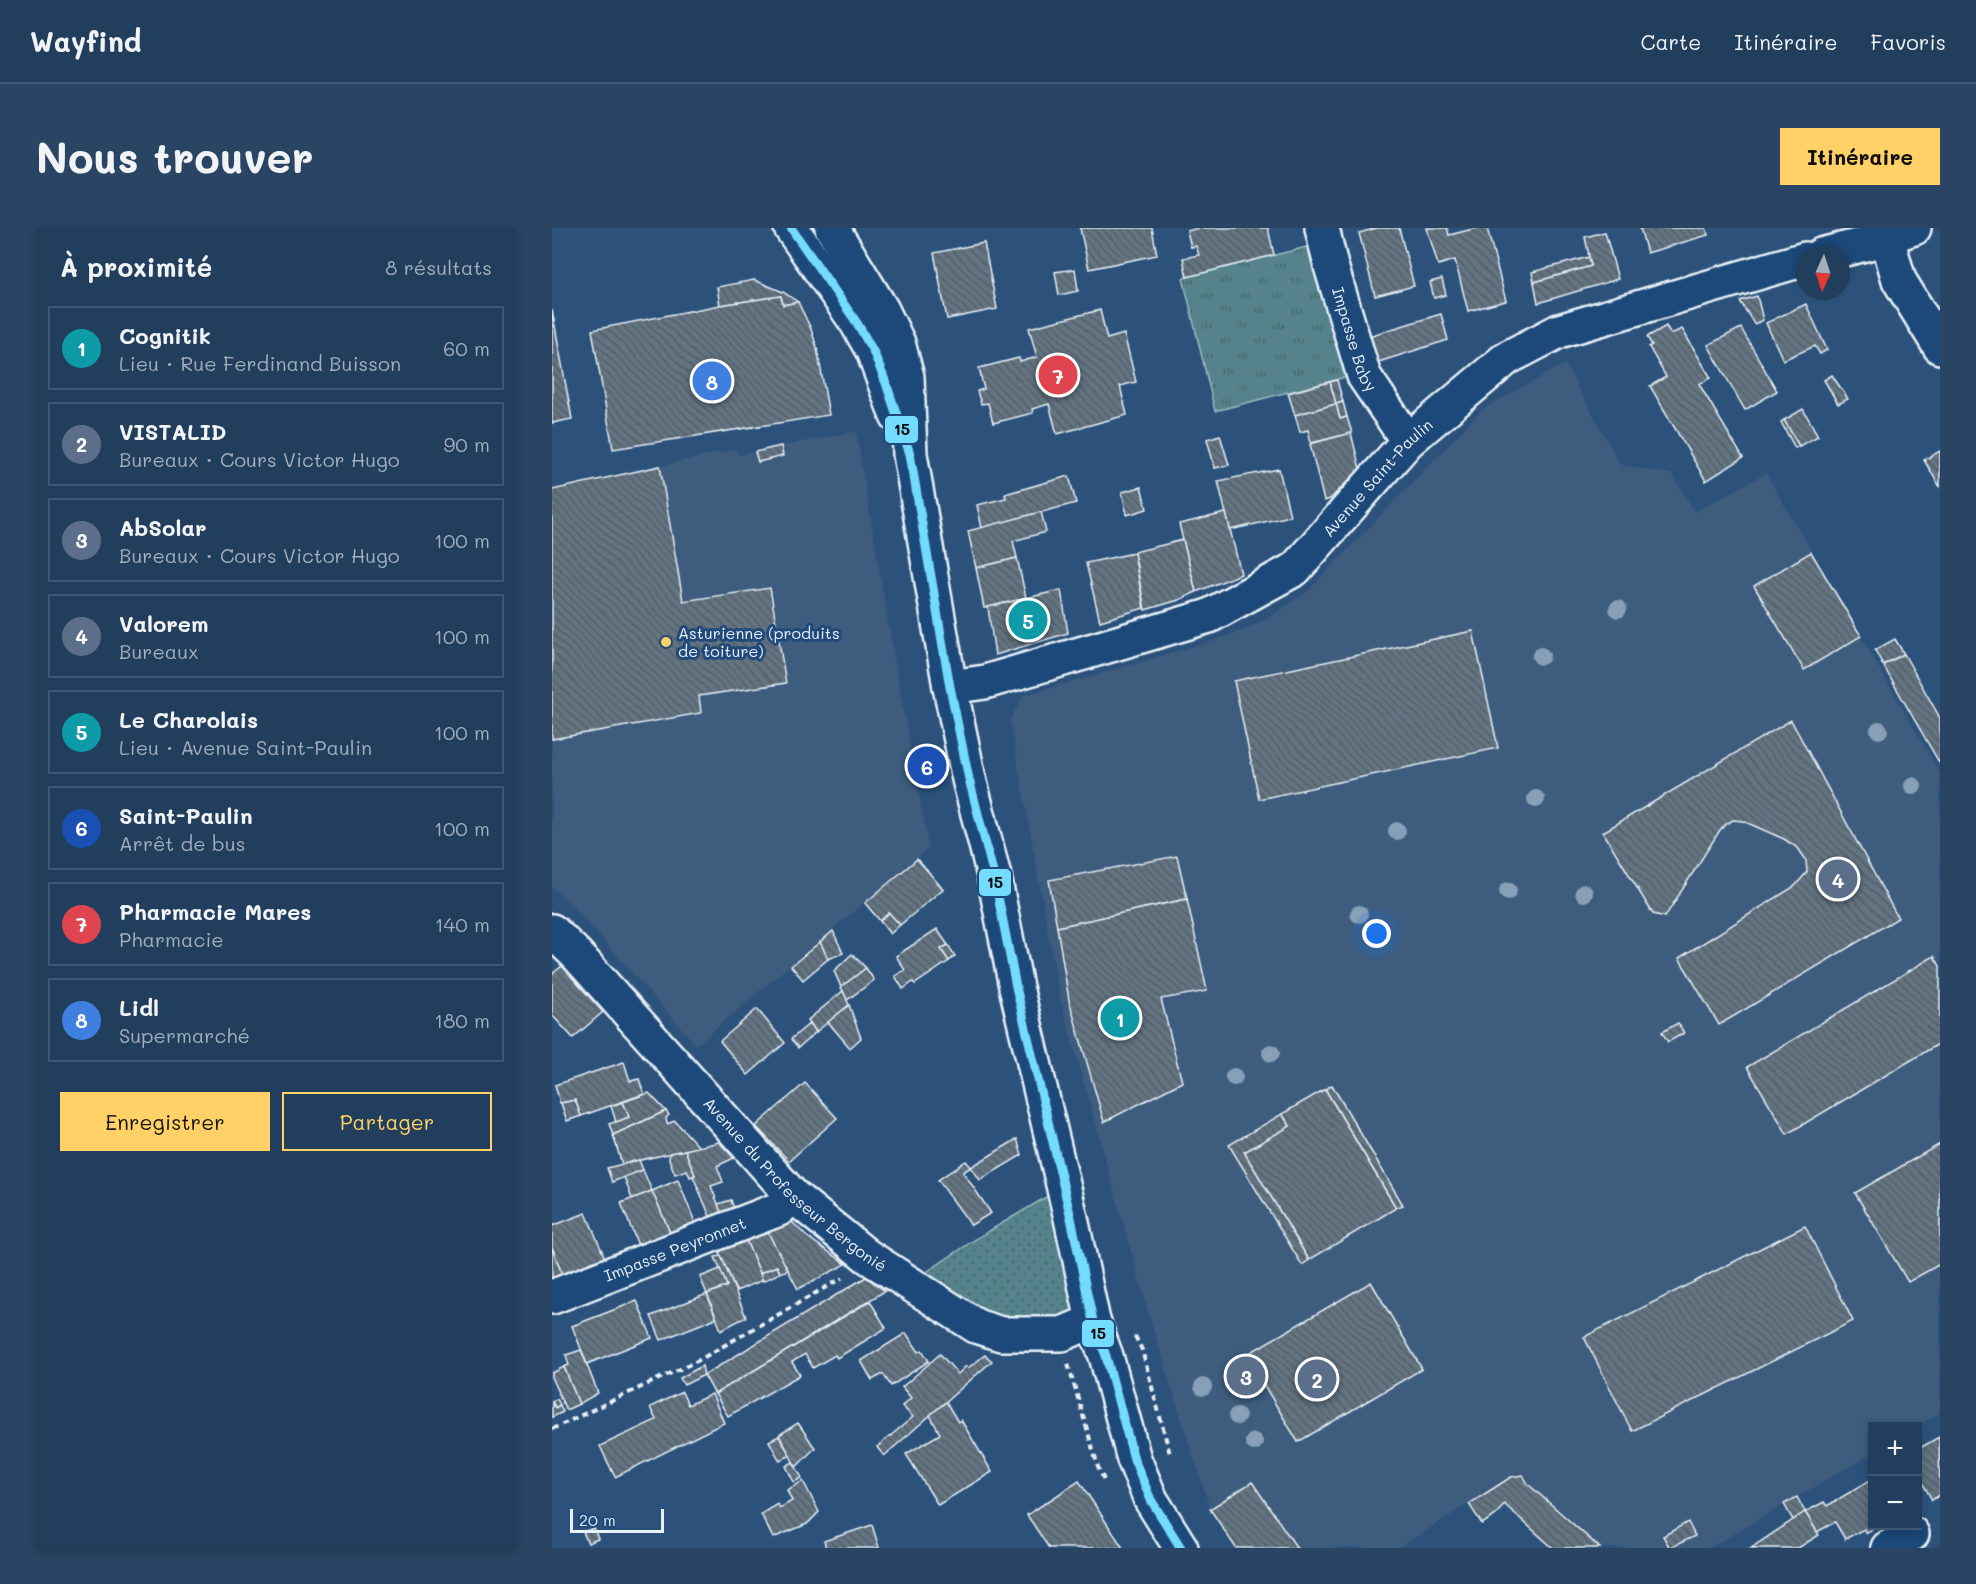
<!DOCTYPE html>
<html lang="fr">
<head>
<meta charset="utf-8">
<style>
  :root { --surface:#213e5d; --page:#294563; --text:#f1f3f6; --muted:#a2aebc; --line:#3e5772; --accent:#ffd166 }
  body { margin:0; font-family:Mali,sans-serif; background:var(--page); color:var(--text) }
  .controls { position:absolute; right:18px; bottom:18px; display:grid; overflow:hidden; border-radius:0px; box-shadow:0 3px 9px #0003 }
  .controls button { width:54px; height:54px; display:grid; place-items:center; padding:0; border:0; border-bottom:2px solid var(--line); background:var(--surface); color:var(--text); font:30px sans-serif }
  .compass { position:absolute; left:1244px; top:18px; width:54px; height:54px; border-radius:50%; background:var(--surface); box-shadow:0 3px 9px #0003; rotate:183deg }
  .scale { position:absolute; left:18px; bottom:15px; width:94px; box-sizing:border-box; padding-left:6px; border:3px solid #e8f1f8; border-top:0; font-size:16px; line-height:21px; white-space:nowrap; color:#e8f1f8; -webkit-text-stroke:4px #1f4a7a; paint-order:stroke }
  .you { position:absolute; left:825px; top:706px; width:21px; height:21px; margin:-15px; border:4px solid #fff; border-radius:50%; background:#1a73e8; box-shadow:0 0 0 9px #1a73e833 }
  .badge { display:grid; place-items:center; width:39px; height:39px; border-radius:50%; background:var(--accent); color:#fff; font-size:20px; font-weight:700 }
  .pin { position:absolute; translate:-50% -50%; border:3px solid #fff; box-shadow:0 2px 6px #0006 }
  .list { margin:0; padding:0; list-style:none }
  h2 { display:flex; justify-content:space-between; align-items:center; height:78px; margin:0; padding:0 24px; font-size:26px }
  h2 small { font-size:20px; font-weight:400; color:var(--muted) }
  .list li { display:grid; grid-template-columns:39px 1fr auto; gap:18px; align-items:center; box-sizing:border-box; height:84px; margin:0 12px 12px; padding:0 12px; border:2px solid var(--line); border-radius:0px }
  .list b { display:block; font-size:22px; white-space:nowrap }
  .list p { margin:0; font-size:20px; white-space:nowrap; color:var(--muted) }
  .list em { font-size:20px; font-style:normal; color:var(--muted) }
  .actions { display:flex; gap:12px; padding:18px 24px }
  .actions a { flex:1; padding:14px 0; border:2px solid var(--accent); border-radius:0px; text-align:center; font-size:21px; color:var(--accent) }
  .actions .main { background:var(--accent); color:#111 }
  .map { position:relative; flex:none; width:1388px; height:1320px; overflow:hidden; border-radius:0px }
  header { display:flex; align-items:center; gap:36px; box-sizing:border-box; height:84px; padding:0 30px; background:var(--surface); border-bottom:2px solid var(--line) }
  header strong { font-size:28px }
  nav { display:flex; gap:33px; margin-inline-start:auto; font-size:21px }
  .intro { display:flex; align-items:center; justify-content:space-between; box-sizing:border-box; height:144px; padding:0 36px }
  h1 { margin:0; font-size:42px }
  .button { padding:15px 27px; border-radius:0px; background:var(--accent); color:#111; font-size:21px; font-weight:700 }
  main { display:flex; gap:36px; padding:0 36px }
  aside { flex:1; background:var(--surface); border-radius:0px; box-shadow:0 3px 9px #0003 }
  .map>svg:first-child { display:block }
</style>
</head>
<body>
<header>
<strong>Wayfind</strong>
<nav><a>Carte</a><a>Itinéraire</a><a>Favoris</a></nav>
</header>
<div class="intro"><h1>Nous trouver</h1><a class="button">Itinéraire</a></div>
<main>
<aside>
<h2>À proximité<small>8 résultats</small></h2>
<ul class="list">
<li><span class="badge" style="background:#0f9aa8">1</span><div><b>Cognitik</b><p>Lieu · Rue Ferdinand Buisson</p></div><em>60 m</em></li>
<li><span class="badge" style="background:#5c6f8a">2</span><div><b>VISTALID</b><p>Bureaux · Cours Victor Hugo</p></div><em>90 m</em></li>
<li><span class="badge" style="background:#5c6f8a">3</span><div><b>AbSolar</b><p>Bureaux · Cours Victor Hugo</p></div><em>100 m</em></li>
<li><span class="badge" style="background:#5c6f8a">4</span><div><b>Valorem</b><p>Bureaux</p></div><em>100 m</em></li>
<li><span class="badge" style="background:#0f9aa8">5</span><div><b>Le Charolais</b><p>Lieu · Avenue Saint-Paulin</p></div><em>100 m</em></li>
<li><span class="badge" style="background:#1a4fb4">6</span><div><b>Saint-Paulin</b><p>Arrêt de bus</p></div><em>100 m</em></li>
<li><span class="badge" style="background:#e0444e">7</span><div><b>Pharmacie Mares</b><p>Pharmacie</p></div><em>140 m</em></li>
<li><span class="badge" style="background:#3f7fe0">8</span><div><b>Lidl</b><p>Supermarché</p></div><em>180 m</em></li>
</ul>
<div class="actions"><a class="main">Enregistrer</a><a>Partager</a></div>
</aside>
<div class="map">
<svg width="1388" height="1320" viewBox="0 0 1388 1320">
  <defs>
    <pattern id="grass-tufts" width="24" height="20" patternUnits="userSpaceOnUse" patternTransform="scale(1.5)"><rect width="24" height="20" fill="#54828b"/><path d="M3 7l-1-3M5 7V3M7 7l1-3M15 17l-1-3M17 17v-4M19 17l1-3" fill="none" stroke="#4e686e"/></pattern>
    <pattern id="garden-dots" width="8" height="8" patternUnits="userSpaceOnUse" patternTransform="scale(1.5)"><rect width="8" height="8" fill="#54828b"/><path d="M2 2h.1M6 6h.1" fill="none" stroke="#4e686e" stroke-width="1.8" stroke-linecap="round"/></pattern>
    <pattern id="building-back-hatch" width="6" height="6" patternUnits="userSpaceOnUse" patternTransform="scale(1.5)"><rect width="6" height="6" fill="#627382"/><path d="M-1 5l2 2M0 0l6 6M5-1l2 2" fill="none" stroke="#545e66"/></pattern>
  </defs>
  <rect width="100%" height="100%" fill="#2c527c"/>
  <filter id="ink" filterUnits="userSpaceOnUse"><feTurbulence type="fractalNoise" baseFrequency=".0167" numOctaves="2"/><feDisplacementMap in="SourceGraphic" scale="12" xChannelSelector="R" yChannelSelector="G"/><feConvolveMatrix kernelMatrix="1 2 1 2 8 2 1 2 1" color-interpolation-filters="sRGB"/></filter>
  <g filter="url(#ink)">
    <g fill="#3c5c7e">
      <path d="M1013 136 1069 237 1120 246 1143 284 1214 245 1388 545V1185L1365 1198H1320V1225L1158 1320H1048L976 1256 971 1247 959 1249 847 1320H684L658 1281 599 1094 508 770 458 492 471 468 664 412 697 400 721 387 756 363 931 181Z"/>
      <path d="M304 203 341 424 377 620 144 817 23 680 0 660V262L184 221 187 227Z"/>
    </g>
    <path fill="url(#grass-tufts)" stroke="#9ebac2" stroke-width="1.5" d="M767 16 802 147 663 183 631 50Z"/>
    <path fill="url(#garden-dots)" stroke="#9ebac2" stroke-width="1.5" d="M506 962 532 1074 512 1092C483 1091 448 1093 421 1081 403 1073 387 1058 373 1045L427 1009Z"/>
    <g fill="url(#building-back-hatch)" stroke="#e8f1f8" stroke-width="1.5">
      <path d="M528 0H600L605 27 537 41Z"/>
      <path d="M647 0H716L722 27 635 49 631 30 647 27 644 18 639 19 635 3Z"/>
      <path d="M825 0H847L862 58 823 68 807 5Z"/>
      <path d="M875 0H895L897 7 925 0H935L954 73 916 83 903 32 886 37Z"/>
      <path d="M1088 0H1154L1156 7 1095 25Z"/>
      <path d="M1053 4 1066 51 986 75 982 54 1039 38 1033 9Z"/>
      <path d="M432 15 445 81 395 91 382 25Z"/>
      <path d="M1037 29 1039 38 982 54 980 44Z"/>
      <path d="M523 41 526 63 507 67 503 44Z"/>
      <path d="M890 51 894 67 882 70 878 54Z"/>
      <path d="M202 52 231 64 246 74 231 77 229 68 168 77 165 59Z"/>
      <path d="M229 68 231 77 246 74 259 101 265 120 277 187 61 221 40 102 168 77Z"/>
      <path d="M1205 68 1211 92 1202 96 1188 73Z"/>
      <path d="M1254 76 1275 122 1268 126 1263 118 1231 132 1214 95Z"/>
      <path d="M0 82 20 191 0 195Z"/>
      <path d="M548 82 555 111 572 106 584 154 568 158 575 187 505 206 497 176 480 181 481 185 441 195 436 175 429 176 425 163 432 161 427 140 467 130 468 134 485 129 477 100Z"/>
      <path d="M889 86 896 112 817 137 810 110Z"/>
      <path d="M1114 98 1119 106 1130 101 1159 150 1147 156 1191 230 1154 253 1098 158 1114 149 1097 119 1100 117 1095 109Z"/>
      <path d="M1189 100 1225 163 1193 182 1156 117Z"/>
      <path d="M1280 147 1296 171 1286 176 1272 152Z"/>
      <path d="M785 152 791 174 784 176 778 154Z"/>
      <path d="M778 154 784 176 743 187 736 165Z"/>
      <path d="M791 174 795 189 788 191 784 176Z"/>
      <path d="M784 176 788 191 795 189 800 205 759 215 756 202 748 204 743 187Z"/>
      <path d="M1251 181 1266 208 1247 218 1232 192Z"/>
      <path d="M1232 192 1247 218 1243 220 1229 194Z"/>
      <path d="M799 205 808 241 778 271 772 273 758 216Z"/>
      <path d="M668 207 677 237 663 240 655 211Z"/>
      <path d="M229 218 231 228 206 234 203 224Z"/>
      <path d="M1388 223V259L1372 232Z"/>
      <path d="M108 238 131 373 218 360 234 455 147 468 149 485 0 511V262Z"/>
      <path d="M727 241 738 288 678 302 666 253Z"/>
      <path d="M517 248 524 275 430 300 425 277 454 270 453 266Z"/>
      <path d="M589 259 595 281 575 287 570 264Z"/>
      <path d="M489 284 494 304 461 313 465 330 424 340 416 303Z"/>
      <path d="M674 285 689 346 644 364 627 296Z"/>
      <path d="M631 312 644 364 627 372 593 382 582 324Z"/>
      <path d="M1259 324 1309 408 1252 442 1202 358Z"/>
      <path d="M582 325 592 380 548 393 534 335Z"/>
      <path d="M465 330 474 370 432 380 424 340Z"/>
      <path d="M509 362 516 405 443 427 436 379Z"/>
      <path d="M921 403 946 520 707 571 682 453Z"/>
      <path d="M1343 411 1352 426 1331 437 1323 422Z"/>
      <path d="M1352 426 1388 490V536L1331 437Z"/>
      <path d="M1239 492 1346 690 1167 797 1127 730 1243 658 1255 644 1254 632 1246 620 1232 611 1191 593 1181 592 1174 596 1168 602 1113 689 1101 686 1051 604Z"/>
      <path d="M625 628 635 671 505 699 497 652Z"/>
      <path d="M365 631 391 661 348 697 337 685 328 693 313 675Z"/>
      <path d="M635 671 655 763 609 771 630 854 552 894 517 772 505 699Z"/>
      <path d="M337 685 348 697 338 706 328 693Z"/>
      <path d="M385 701 396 717 389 721 397 733 363 756 361 754 351 761 343 748 353 742 344 728Z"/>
      <path d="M281 703 291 725 276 731 268 714Z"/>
      <path d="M268 714 276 731 251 752 239 738Z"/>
      <path d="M396 717 403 728 397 733 389 721Z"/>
      <path d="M300 726 314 740 289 759 282 743Z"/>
      <path d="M1382 728 1388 738V815L1235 906 1195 839Z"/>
      <path d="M10 738 51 784 21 810 0 787V746Z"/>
      <path d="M314 740 322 752 295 772 289 759Z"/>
      <path d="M291 763 297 777 264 804 256 792Z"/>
      <path d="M297 777 309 810 298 820 276 794Z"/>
      <path d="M205 781 233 815 196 847 168 813Z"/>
      <path d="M258 795 264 804 246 820 239 811Z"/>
      <path d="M1126 795 1132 805 1116 814 1110 804Z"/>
      <path d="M72 834 78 853 87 851 92 866 29 888 23 872 8 875 3 857Z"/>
      <path d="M253 855 285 890 237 933 204 898Z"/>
      <path d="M780 857 851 977 844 980 773 861Z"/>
      <path d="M773 861 844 980 757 1032 692 924 738 898 730 886Z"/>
      <path d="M97 865 114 883 61 907 57 896 77 889 71 874Z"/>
      <path d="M23 872 29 888 15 893 9 875Z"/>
      <path d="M71 874 77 889 64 894 59 878Z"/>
      <path d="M114 883 117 887 114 890 115 896 123 893 147 919 70 936 61 907Z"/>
      <path d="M730 886 738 898 692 924 757 1032 750 1037 677 917Z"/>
      <path d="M465 911 470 927 428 952 419 939Z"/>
      <path d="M167 914 182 930 165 938 171 954 159 958 171 989 160 993 141 948 143 947 133 922Z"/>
      <path d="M1388 916V1036L1356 1054 1303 965Z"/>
      <path d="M133 922 143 947 138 949 135 942 123 946 117 931 118 925Z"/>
      <path d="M87 932 91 942 60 954 55 940Z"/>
      <path d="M414 933 419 939 411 944 439 985 419 997 386 952Z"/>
      <path d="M91 942 100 963 80 971 72 949Z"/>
      <path d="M126 952 145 999 120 1009 100 963Z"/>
      <path d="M100 963 120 1009 88 1022 69 975Z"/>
      <path d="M179 972 183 984 171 989 166 976Z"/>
      <path d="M34 985 55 1035 12 1052 0 1019V998Z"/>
      <path d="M238 992 254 1008 294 1036 246 1061 214 1001Z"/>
      <path d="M1253 998 1301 1093 1080 1203 1032 1109Z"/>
      <path d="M214 1001 236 1042 228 1045 225 1038 208 1045 193 1010Z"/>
      <path d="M193 1010 211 1052 184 1063 166 1021Z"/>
      <path d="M0 1019 12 1052 0 1056Z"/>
      <path d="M169 1028 194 1089 169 1102 155 1066 175 1058 163 1029Z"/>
      <path d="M225 1038 228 1045 211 1053 208 1045Z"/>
      <path d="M168 1041 175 1058 155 1066 148 1049Z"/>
      <path d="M314 1049 333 1063 163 1166 152 1147Z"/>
      <path d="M819 1054 870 1141 746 1214 694 1127Z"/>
      <path d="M155 1066 164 1090 109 1112 99 1088Z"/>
      <path d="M85 1073 100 1110 35 1136 20 1098Z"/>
      <path d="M318 1073 334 1100 285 1130 283 1127 261 1140 253 1126 240 1134 248 1147 176 1188 163 1166Z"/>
      <path d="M354 1105 367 1124 370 1122 377 1133 339 1158 331 1146 320 1152 309 1133Z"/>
      <path d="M29 1122 46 1165 27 1176 12 1139 17 1137 14 1127Z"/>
      <path d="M388 1126 406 1146 414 1138 416 1140 433 1127 440 1133 332 1228 325 1219 361 1189 350 1178 359 1170 350 1159Z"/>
      <path d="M150 1138 152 1147 132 1157 128 1150Z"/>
      <path d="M12 1139 27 1176 14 1182 0 1151V1145Z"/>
      <path d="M130 1164 136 1177 160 1166 172 1195 63 1249 48 1218 104 1192 98 1179Z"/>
      <path d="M5 1171 8 1177 3 1180 0 1173Z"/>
      <path d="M0 1174 3 1180 8 1177 11 1184 0 1189Z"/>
      <path d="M394 1174 406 1194 409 1192 440 1244 386 1277 354 1226 388 1206 378 1187Z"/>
      <path d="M246 1195 263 1220 244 1239 227 1207Z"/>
      <path d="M227 1208 238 1227 228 1233 217 1213Z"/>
      <path d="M1387 1209 1388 1267 1380 1272 1366 1247V1221Z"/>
      <path d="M241 1234 250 1250 242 1254 234 1238Z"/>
      <path d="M971 1247 976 1256 1048 1320H1001L952 1276 944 1287 930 1296 917 1276 959 1249Z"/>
      <path d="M1320 1251V1298H1326L1314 1305 1312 1301 1293 1311 1283 1294 1265 1304 1253 1284 1272 1274 1275 1278Z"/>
      <path d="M251 1253 267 1284 255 1296 221 1310 209 1286 225 1276 228 1280 240 1273 235 1262Z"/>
      <path d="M527 1253 571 1320H497L475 1287Z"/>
      <path d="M700 1254 745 1320H684L658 1281Z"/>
      <path d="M1245 1269 1253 1284 1241 1292 1232 1276Z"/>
      <path d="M1253 1284 1267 1307 1246 1320H1199Z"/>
      <path d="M1136 1294 1143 1308 1118 1320 1111 1308Z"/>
      <path d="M320 1297 327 1320H274L272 1313Z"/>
      <path d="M42 1300 46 1311 36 1315 31 1304Z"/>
    </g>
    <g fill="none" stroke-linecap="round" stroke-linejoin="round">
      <g stroke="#e8f1f8" stroke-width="38">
        <g id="minor">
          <path d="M239 0 305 95 321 123 345 188"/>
          <path d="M280 0 330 82 346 115 355 149 358 226 398 459 417 551 442 648 464 759 519 990 541 1093 554 1128 582 1231 599 1272 629 1320"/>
          <path id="s1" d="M770 0 779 38 812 148 856 213"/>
          <path d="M1335 10 1347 52 1388 119"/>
          <path d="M1269 27 1321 14 1362 0"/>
          <path id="s2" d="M398 459 433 454 657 388 743 341 856 213 955 130 1007 103 1253 31"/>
          <path id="s3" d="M0 703 24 726 241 968 315 1028 424 1098 449 1106H510L541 1093"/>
          <path id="s4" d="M0 1069 227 981 241 968"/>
          <path d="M1336 1320 1360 1306"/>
        </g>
      </g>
      <g stroke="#e8f1f8" stroke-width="4" stroke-dasharray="6 4.5" stroke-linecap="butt">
        <path d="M583 1108 590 1122 618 1226"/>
        <path d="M516 1136 546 1239 552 1252"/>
        <path d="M0 1201 147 1132 290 1050"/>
      </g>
      <use href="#minor" stroke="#1f4a7a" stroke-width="33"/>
      <g stroke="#1f4a7a" stroke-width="14">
        <path id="bus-1" d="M239 0 305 95 321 123 334 155 358 226 398 459 417 551 442 648 464 759 519 990 541 1093 554 1128 582 1231 599 1272 629 1320"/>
      </g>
      <use href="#bus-1" stroke="#73dbfd" stroke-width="9"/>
    </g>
    <g fill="#87a0b7">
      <circle cx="1066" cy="381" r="9"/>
      <circle cx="989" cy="428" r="9"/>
      <circle cx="1327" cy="502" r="9"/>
      <circle cx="1361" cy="558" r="9"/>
      <circle cx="984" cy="571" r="9"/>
      <circle cx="845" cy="603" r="9"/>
      <circle cx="956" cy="663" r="9"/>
      <circle cx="1032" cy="665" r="9"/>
      <circle cx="807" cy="686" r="9"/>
      <circle cx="719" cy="825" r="9"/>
      <circle cx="682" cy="849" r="9"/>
      <circle cx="651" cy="1159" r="9"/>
      <circle cx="685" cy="1188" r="9"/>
      <circle cx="702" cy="1214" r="9"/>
    </g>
  </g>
  <circle fill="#ffd166" stroke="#1f4a7a" stroke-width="2" cx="114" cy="414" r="6"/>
  <g text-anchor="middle" stroke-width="6" stroke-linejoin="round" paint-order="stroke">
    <g font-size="16" fill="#e8f1f8" stroke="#1f4a7a">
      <text dy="6" stroke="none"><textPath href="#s1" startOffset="116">Impasse Baby</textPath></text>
      <text dy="6" stroke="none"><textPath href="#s2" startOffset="490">Avenue Saint-Paulin</textPath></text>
      <text dy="6" stroke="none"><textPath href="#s3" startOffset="352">Avenue du Professeur Bergonié</textPath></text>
      <text dy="6" stroke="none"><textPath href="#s4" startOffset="132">Impasse Peyronnet</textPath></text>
    </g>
    <g font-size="16" fill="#e8f1f8" stroke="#1f4a7a" text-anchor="start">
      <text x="126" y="411">Asturienne (produits<tspan x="126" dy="18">de toiture)</tspan></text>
    </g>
  </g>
  <g stroke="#1f4a7a" stroke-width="2">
    <rect x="332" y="187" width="35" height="29" rx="6" fill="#73dbfd"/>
    <rect x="426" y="640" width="34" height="29" rx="6" fill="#73dbfd"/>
    <rect x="529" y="1091" width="34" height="29" rx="6" fill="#73dbfd"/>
  </g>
  <g font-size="16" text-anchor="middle" font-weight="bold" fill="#111">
    <text x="350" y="207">15</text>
    <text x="443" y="660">15</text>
    <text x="546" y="1111">15</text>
  </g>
</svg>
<div class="controls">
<button>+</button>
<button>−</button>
</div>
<svg class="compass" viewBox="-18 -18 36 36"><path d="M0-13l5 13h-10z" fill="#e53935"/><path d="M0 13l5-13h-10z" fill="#a2aebc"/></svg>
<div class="scale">20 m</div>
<div class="you"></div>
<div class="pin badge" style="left:568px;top:790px;background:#0f9aa8">1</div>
<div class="pin badge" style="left:765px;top:1151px;background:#5c6f8a">2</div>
<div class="pin badge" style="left:694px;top:1148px;background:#5c6f8a">3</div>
<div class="pin badge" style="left:1286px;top:651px;background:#5c6f8a">4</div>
<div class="pin badge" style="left:476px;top:392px;background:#0f9aa8">5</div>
<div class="pin badge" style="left:375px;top:538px;background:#1a4fb4">6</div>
<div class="pin badge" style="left:506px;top:147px;background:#e0444e">7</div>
<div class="pin badge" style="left:160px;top:153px;background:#3f7fe0">8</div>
</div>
</main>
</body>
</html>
